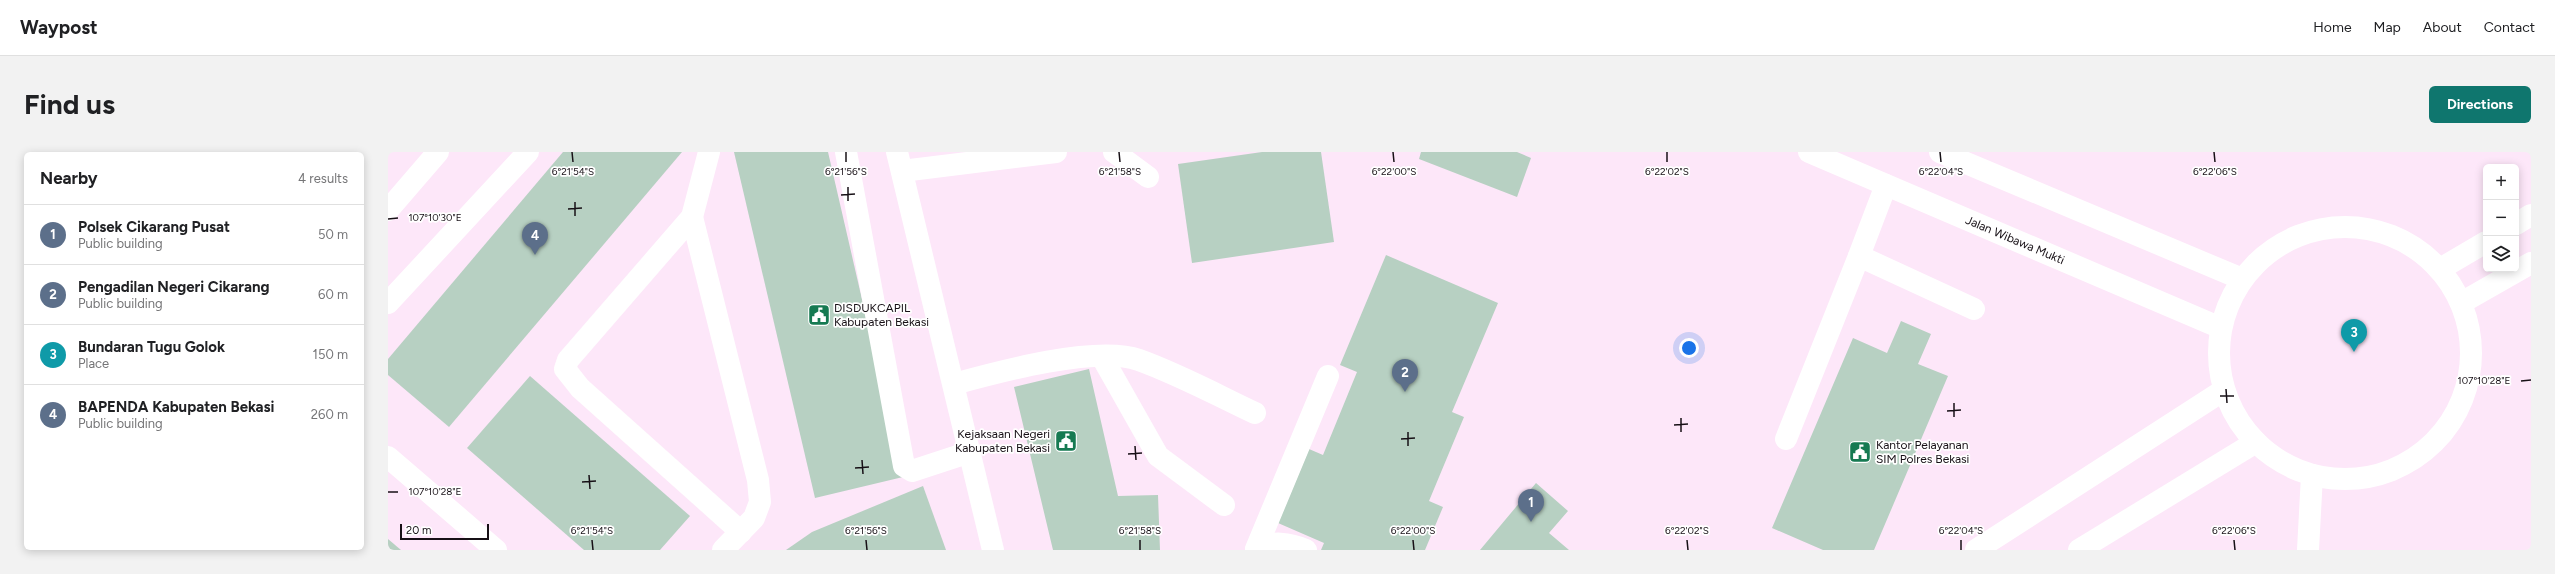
<!DOCTYPE html>
<html lang="en">
<head>
<meta charset="utf-8">
<style>
  :root { --surface:#fff; --page:#f2f2f2; --text:#202124; --muted:#757577; --line:#e0e0e0; --accent:#0f766e }
  body { margin:0; font-family:Figtree,sans-serif; background:var(--page); color:var(--text) }
  .controls { position:absolute; right:12px; top:12px; display:grid; overflow:hidden; border-radius:6px; box-shadow:0 2px 10px #0003 }
  .controls button { width:36px; height:36px; display:grid; place-items:center; padding:0; border:0; border-bottom:1px solid var(--line); background:var(--surface); color:var(--text); font:20px sans-serif }
  .scale { position:absolute; left:12px; bottom:10px; width:89px; box-sizing:border-box; padding-left:4px; border:2px solid #171016; border-top:0; font-size:11px; line-height:14px; white-space:nowrap; color:#171016; -webkit-text-stroke:3px #fff; paint-order:stroke }
  .you { position:absolute; left:1301px; top:196px; width:14px; height:14px; margin:-10px; border:3px solid #fff; border-radius:50%; background:#1a73e8; box-shadow:0 0 0 6px #1a73e833 }
  .badge { display:grid; place-items:center; width:26px; height:26px; border-radius:50%; background:var(--accent); color:#fff; font-size:13px; font-weight:700 }
  .pin { position:absolute; translate:-50% -33px; filter:drop-shadow(0 1px 2px #0008) }
  .pin::after { content:''; position:absolute; top:21px; width:14px; height:12px; background:inherit; clip-path:polygon(0 0,100% 0,50% 100%) }
  .list { margin:0; padding:0; list-style:none }
  h2 { display:flex; justify-content:space-between; align-items:center; height:52px; margin:0; padding:0 16px; font-size:17px }
  h2 small { font-size:13px; font-weight:400; color:var(--muted) }
  .list li { display:grid; grid-template-columns:26px 1fr auto; gap:12px; align-items:center; box-sizing:border-box; height:60px; padding:0 16px; border-top:1px solid var(--line) }
  .list b { display:block; font-size:15px; white-space:nowrap }
  .list p { margin:0; font-size:13px; white-space:nowrap; color:var(--muted) }
  .list em { font-size:13px; font-style:normal; color:var(--muted) }
  .icon { flex:none; width:22px; height:22px; fill:none; stroke:currentColor; stroke-width:2; stroke-linecap:round; stroke-linejoin:round }
  .map { position:relative; flex:none; width:2143px; height:398px; overflow:hidden; border-radius:6px }
  header { display:flex; align-items:center; gap:24px; box-sizing:border-box; height:56px; padding:0 20px; background:var(--surface); border-bottom:1px solid var(--line) }
  header strong { font-size:19px }
  nav { display:flex; gap:22px; margin-inline-start:auto; font-size:14px }
  .intro { display:flex; align-items:center; justify-content:space-between; box-sizing:border-box; height:96px; padding:0 24px }
  h1 { margin:0; font-size:28px }
  .button { padding:10px 18px; border-radius:6px; background:var(--accent); color:#fff; font-size:14px; font-weight:700 }
  main { display:flex; gap:24px; padding:0 24px }
  aside { flex:1; background:var(--surface); border-radius:6px; box-shadow:0 2px 10px #0003 }
  .map>svg:first-child { display:block }
</style>
</head>
<body>
<header>
<strong>Waypost</strong>
<nav><a>Home</a><a>Map</a><a>About</a><a>Contact</a></nav>
</header>
<div class="intro"><h1>Find us</h1><a class="button">Directions</a></div>
<main>
<aside>
<h2>Nearby<small>4 results</small></h2>
<ul class="list">
<li><span class="badge" style="background:#5c6f8a">1</span><div><b>Polsek Cikarang Pusat</b><p>Public building</p></div><em>50 m</em></li>
<li><span class="badge" style="background:#5c6f8a">2</span><div><b>Pengadilan Negeri Cikarang</b><p>Public building</p></div><em>60 m</em></li>
<li><span class="badge" style="background:#0f9aa8">3</span><div><b>Bundaran Tugu Golok</b><p>Place</p></div><em>150 m</em></li>
<li><span class="badge" style="background:#5c6f8a">4</span><div><b>BAPENDA Kabupaten Bekasi</b><p>Public building</p></div><em>260 m</em></li>
</ul>
</aside>
<div class="map">
<svg width="2143" height="398" viewBox="0 0 2143 398">
  <rect width="100%" height="100%" fill="#fde7f9"/>
  <g fill="#b7d0c2">
    <path d="M175 0H294L61 275 0 223V207Z"/>
    <path d="M346 0H440L515 325 427 346Z"/>
    <path d="M874 0H933L946 90 804 111 790 12Z"/>
    <path d="M1033 0H1129L1143 6 1129 45 1031 7Z"/>
    <path d="M998 103 1110 151 1064 260 1076 265 1041 349 1055 355 1037 398H933L936 391 890 371 921 297 935 303 969 220 952 213Z"/>
    <path d="M1513 169 1543 182 1530 212 1560 224 1486 398H1435L1384 376 1465 186 1499 201Z"/>
    <path d="M701 217 730 344 770 343 772 398H665L626 235Z"/>
    <path d="M142 224 302 364 272 398H196L79 296Z"/>
    <path d="M1148 331 1180 359 1161 381 1181 398H1092Z"/>
    <path d="M535 334 558 398H398L424 380Z"/>
    <path d="M0 387 13 398H0Z"/>
  </g>
  <g fill="none" stroke-linecap="round" stroke-linejoin="round">
    <g stroke="#fff" stroke-width="22">
      <path d="M321 0 304 65 180 208 177 217 192 236 353 380"/>
      <path d="M458 0 516 314 524 319 582 300"/>
      <path d="M509 0 605 398"/>
      <path d="M726 0 760 25"/>
      <path d="M1421 0 1833 176"/>
      <path d="M1552 0 1854 127"/>
      <path d="M514 19 668 0"/>
      <path d="M0 58 50 0"/>
      <path d="M304 65 370 328 372 350 366 366 335 398"/>
      <path d="M2128 72 2143 63"/>
      <circle cx="1957" cy="201" r="126"/>
      <path d="M1471 104 1498 33"/>
      <path d="M2052 117 2098 90"/>
      <path d="M0 151 140 0"/>
      <path d="M2073 151 2143 111"/>
      <path d="M714 205 770 304 836 353"/>
      <path d="M566 232C610 220 708 193 751 208 790 222 829 243 867 261"/>
      <path d="M1398 287 1471 104 1586 157"/>
      <path d="M0 305 108 398"/>
      <path d="M868 397 940 224"/>
      <path d="M868 398C883 388 902 391 918 398"/>
      <path d="M1588 398 1836 238"/>
      <path d="M1691 398 1868 290"/>
      <path d="M1920 398 1924 323"/>
    </g>
  </g>
  <path fill="none" stroke="#171016" stroke-width="1.5" d="M184 0 185 10M458 0V10M731 0 732 10M1005 0 1006 10M1279 0V10M1552 0 1553 10M1826 0 1827 10M460 35V49M453 43 467 42M187 50V64M180 57 194 56M0 67 10 66M2133 229 2143 228M1838 237 1839 251M1832 244H1846M1566 251V265M1559 259 1573 258M1293 266V280M1286 273 1300 272M1020 280V294M1013 287 1027 286M747 294 748 308M740 302 754 301M474 308 475 322M467 316 481 315M201 323 202 337M194 330 208 329M0 340H10M204 388 205 398M478 388 479 398M752 388V398M1025 388 1026 398M1299 388 1300 398M1573 388V398M1846 388 1847 398"/>
  <defs>
    <g id="civic-square" transform="scale(1.15)"><rect x="-9" y="-9" width="18" height="18" rx="4" fill="#167a52" stroke="#fff"/><path d="M-.6-6.5H3V-4.5H.6V-3L4-1V1h2V6H-6V1h2V-1L-.6-3ZM-1.2 2.5V6h2.4V2.5Z" fill="#fff"/></g>
  </defs>
  <g fill-rule="evenodd">
    <use href="#civic-square" x="431" y="163"/>
    <use href="#civic-square" x="678" y="289"/>
    <use href="#civic-square" x="1472" y="300"/>
  </g>
  <g text-anchor="middle" stroke-width="3.5" stroke-linejoin="round" paint-order="stroke">
    <g font-size="12" fill="#171016" stroke="#fff">
      <text transform="translate(1627 88) rotate(23)" y="4">Jalan Wibawa Mukti</text>
    </g>
    <g font-size="12" fill="#171016" stroke="#fff" text-anchor="start">
      <text x="446" y="160">DISDUKCAPIL<tspan x="446" dy="14">Kabupaten Bekasi</tspan></text>
      <text x="662" y="286" text-anchor="end">Kejaksaan Negeri<tspan x="662" dy="14">Kabupaten Bekasi</tspan></text>
      <text x="1488" y="297">Kantor Pelayanan<tspan x="1488" dy="14">SIM Polres Bekasi</tspan></text>
    </g>
  </g>
  <g font-size="10" text-anchor="middle" fill="#171016" stroke="#fff" stroke-width="3.5" stroke-linejoin="round" paint-order="stroke">
    <text x="185" y="23">6°21'54"S</text>
    <text x="458" y="23">6°21'56"S</text>
    <text x="732" y="23">6°21'58"S</text>
    <text x="1006" y="23">6°22'00"S</text>
    <text x="1279" y="23">6°22'02"S</text>
    <text x="1553" y="23">6°22'04"S</text>
    <text x="1827" y="23">6°22'06"S</text>
    <text x="47" y="69">107°10'30"E</text>
    <text x="2096" y="232">107°10'28"E</text>
    <text x="47" y="343">107°10'28"E</text>
    <text x="204" y="382">6°21'54"S</text>
    <text x="478" y="382">6°21'56"S</text>
    <text x="752" y="382">6°21'58"S</text>
    <text x="1025" y="382">6°22'00"S</text>
    <text x="1299" y="382">6°22'02"S</text>
    <text x="1573" y="382">6°22'04"S</text>
    <text x="1846" y="382">6°22'06"S</text>
  </g>
</svg>
<div class="controls">
<button>+</button>
<button>−</button>
<button><svg class="icon" aria-label="layers" viewBox="0 0 24 24"><path d="M12 4l9 5-9 5-9-5zM3 14l9 5 9-5"/></svg></button>
</div>
<div class="scale">20 m</div>
<div class="you"></div>
<div class="pin badge" style="left:1143px;top:370px;background:#5c6f8a">1</div>
<div class="pin badge" style="left:1017px;top:240px;background:#5c6f8a">2</div>
<div class="pin badge" style="left:1966px;top:200px;background:#0f9aa8">3</div>
<div class="pin badge" style="left:147px;top:103px;background:#5c6f8a">4</div>
</div>
</main>
</body>
</html>
